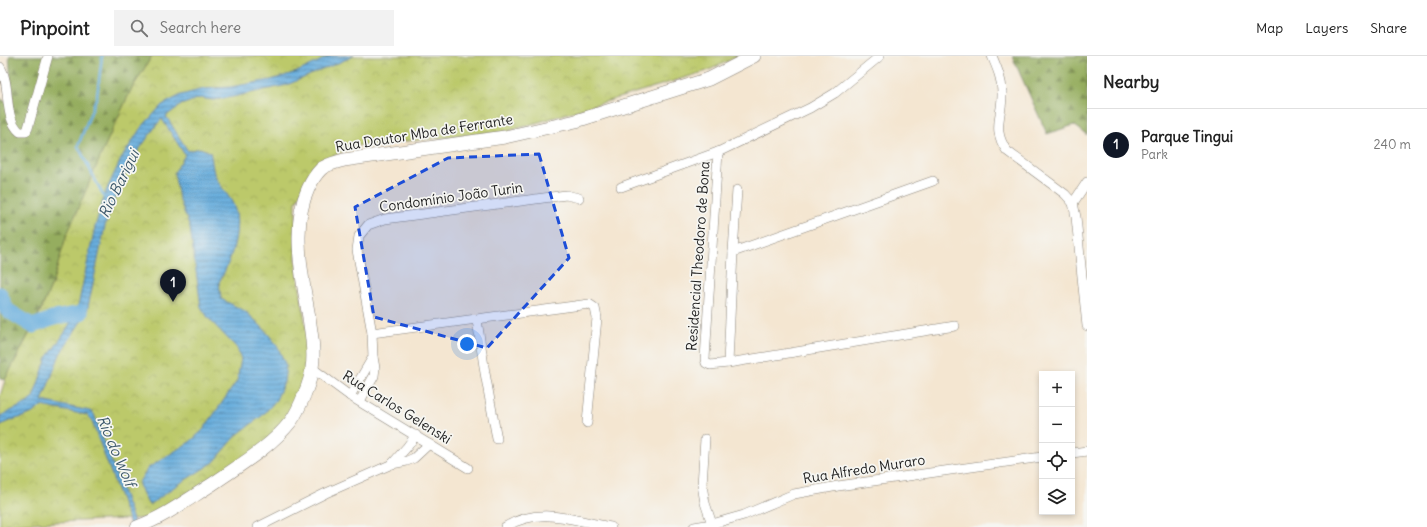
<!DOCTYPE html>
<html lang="en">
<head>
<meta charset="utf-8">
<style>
  :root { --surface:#fff; --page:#f2f2f2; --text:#222; --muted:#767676; --line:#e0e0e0; --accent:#111827 }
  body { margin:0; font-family:Delius,sans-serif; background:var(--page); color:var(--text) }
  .controls { position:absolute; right:12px; bottom:12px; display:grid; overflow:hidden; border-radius:0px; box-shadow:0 2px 6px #0003 }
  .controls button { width:36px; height:36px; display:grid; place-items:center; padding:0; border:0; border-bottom:1px solid var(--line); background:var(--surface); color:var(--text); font:20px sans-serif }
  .you { position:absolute; left:467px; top:288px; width:14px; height:14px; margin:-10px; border:3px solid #fff; border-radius:50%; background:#1a73e8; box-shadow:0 0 0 6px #1a73e833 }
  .badge { display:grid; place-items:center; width:26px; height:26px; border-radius:50%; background:var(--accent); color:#fff; font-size:13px; font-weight:700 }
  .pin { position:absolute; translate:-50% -33px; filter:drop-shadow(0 1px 2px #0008) }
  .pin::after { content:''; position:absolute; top:21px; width:14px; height:12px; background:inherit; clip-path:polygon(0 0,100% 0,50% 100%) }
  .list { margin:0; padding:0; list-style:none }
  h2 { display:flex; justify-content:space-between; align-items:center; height:52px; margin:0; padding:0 16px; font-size:17px }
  h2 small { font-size:13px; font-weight:400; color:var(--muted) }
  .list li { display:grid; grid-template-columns:26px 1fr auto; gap:12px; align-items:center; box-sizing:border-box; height:72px; padding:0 16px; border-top:1px solid var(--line) }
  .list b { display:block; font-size:15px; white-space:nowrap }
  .list p { margin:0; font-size:13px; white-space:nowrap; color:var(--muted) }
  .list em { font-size:13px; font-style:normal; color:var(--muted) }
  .icon { flex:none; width:22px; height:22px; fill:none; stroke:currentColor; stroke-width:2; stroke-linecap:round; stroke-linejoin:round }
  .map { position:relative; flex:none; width:1087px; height:471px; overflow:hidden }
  header { display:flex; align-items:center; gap:24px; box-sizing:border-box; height:56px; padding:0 20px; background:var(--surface); border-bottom:1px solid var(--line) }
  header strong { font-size:19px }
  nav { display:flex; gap:22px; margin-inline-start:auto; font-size:14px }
  .search { width:280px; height:36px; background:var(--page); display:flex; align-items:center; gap:10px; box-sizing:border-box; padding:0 14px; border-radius:0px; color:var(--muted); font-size:15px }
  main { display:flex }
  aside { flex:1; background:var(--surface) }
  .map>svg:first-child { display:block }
</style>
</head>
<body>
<header>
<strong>Pinpoint</strong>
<div class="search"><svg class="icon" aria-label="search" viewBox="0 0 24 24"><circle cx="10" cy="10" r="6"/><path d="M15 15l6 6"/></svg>Search here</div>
<nav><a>Map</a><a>Layers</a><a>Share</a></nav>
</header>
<main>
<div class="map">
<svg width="1087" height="471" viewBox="0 0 1087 471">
  <defs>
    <pattern id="forest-firs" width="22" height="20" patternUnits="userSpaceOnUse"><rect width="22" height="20" fill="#95ad5f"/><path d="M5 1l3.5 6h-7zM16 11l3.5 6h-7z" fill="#798c4e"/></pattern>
    <pattern id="park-crowns" width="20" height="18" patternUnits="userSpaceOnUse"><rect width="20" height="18" fill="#bcc96b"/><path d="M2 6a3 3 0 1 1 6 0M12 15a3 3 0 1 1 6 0" fill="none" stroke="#a1ac5c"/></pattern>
    <pattern id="water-rules" width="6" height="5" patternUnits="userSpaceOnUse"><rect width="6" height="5" fill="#67addd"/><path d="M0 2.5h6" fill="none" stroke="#548cb2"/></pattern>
  </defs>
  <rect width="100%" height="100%" fill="#f6f6f2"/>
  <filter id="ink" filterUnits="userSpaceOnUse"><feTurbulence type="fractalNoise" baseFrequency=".025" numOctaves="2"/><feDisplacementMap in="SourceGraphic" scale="8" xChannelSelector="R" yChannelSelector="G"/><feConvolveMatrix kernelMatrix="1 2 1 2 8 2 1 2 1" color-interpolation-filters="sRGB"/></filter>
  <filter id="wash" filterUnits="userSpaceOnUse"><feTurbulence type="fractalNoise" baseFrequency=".012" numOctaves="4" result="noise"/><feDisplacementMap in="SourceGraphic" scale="16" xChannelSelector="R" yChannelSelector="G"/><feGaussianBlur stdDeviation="0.9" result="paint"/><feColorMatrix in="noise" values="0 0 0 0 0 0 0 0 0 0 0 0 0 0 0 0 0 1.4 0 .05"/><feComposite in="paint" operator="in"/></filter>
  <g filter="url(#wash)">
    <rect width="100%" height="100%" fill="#f4e6d1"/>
    <g fill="url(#forest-firs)" stroke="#58643e">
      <path d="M9 0H152L130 36 105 90 66 181 52 229 35 266 5 324 0 323V42L13 51Z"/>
      <path d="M1012 0H1087V79L1074 69 1047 78Z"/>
    </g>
    <path fill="url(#park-crowns)" stroke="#6c7244" d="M152 0H739L707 15 506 76 353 90 319 107 296 146V206L307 278 308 310 303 327 283 371 229 416 155 462 5 468 0 471V340L5 324 37 263 52 229 66 181 105 90 130 36Z"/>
    <path fill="url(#water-rules)" stroke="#42647c" d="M330 0H354L287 29 232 41 213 44 200 42 181 49 166 60 188 95 200 92 210 96C212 103 212 110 214 117 217 127 227 137 232 146 244 168 231 206 219 226L221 243 245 255 263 272 277 289 286 310 284 326 276 344 263 359 238 378 214 406 174 431 150 449 148 448 139 429V426L148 412 191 385 203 374 237 325 241 303 237 292 209 263 201 251 190 172 179 142 174 117 185 99 162 63 158 67 131 105 113 146 105 170 87 256 60 298 42 345 90 355 94 358 135 469 131 471 91 363 87 359 41 350C29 364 13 360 0 370V360L27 347 33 342 47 302 64 278 77 255 95 171 106 135 121 103 140 73 162 49 181 39 203 33 230 31 271 24 297 16Z"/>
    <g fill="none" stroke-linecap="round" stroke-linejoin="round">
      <path stroke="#67addd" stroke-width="2.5" d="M102 0 97 40 78 90 105 143"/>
      <path stroke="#67addd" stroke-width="15" d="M0 238 7 254 33 270 54 262 81 257"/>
    </g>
  </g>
  <g filter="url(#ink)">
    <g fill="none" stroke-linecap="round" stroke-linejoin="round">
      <g stroke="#888176" stroke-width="10">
        <g id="street">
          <path d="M992 0C997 12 1002 23 1002 36 1003 59 991 73 1007 95L1065 138 1073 147 1076 161 1087 270"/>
          <path d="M0 11C12 30 2 60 20 76H26L28 72 48 0"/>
          <path d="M718 96 705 303 706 307 710 309 728 307 955 270"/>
          <path d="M621 131 718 96 810 52 835 37 880 0"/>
          <path d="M1073 147 1087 126"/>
          <path d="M733 196 933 125"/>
          <path d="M477 264 485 317 497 383"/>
          <path d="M372 277 589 248 595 252 597 262 587 367"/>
          <path d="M728 307 733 196 737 134"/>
          <path d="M312 312 350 340 468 412"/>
          <path d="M350 340 373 301"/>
          <path d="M360 345 374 320 375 312 373 301 372 277 357 194 359 180 368 169 385 163 566 139 579 142"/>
          <path d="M705 383 702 429 705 447 712 468"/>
          <path d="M1072 397 1087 395"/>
          <path d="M392 408 407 391 416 379"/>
          <path d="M258 471 326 437 392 408 407 405 414 402 429 388"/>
          <path d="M505 471C541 449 573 465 611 471"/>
          <path d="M694 471 712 468 744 459 794 438 838 430 1042 401"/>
        </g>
      </g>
      <g stroke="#888176" stroke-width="14">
        <path id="secondary" d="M137 471C164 461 187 444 211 429 238 410 270 392 291 365 299 354 311 325 312 312 315 295 311 277 309 261 302 222 291 169 308 133 311 126 316 118 321 113 327 108 337 106 344 104L505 81 576 65 709 23 754 0"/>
      </g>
      <use href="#street" stroke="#fff" stroke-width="9"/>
      <use href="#secondary" stroke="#fff" stroke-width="13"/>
    </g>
  </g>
  <path fill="#1d4ed8" fill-opacity="0.2" stroke="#1d4ed8" stroke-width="3" stroke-dasharray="8 5" stroke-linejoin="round" d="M539 98 569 202 487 292 374 261 355 151 448 102Z"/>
  <g text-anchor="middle" stroke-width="3.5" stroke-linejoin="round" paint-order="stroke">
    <g font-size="14" fill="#1c1c1c" stroke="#f6f6f2">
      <text transform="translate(424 77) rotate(-9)" y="5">Rua Doutor Mba de Ferrante</text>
      <text transform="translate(451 141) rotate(-8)" y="5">Condomínio João Turin</text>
      <text transform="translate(698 200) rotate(-86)" y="5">Residencial Theodoro de Bona</text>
      <text transform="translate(397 351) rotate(32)" y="5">Rua Carlos Gelenski</text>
      <text transform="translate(864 413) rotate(-9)" y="5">Rua Alfredo Muraro</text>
    </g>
    <g font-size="15" font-style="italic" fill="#3a5669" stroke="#f6f6f2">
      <text transform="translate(119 128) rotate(-64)" y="5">Rio Barigui</text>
      <text transform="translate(116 395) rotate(67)" y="5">Rio do Wolf</text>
    </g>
  </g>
</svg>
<div class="controls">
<button>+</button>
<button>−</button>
<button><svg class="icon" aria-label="locate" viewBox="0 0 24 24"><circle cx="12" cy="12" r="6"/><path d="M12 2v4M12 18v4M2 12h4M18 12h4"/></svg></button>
<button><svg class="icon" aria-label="layers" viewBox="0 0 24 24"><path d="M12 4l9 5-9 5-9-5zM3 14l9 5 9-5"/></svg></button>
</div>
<div class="you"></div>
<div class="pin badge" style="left:173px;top:246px">1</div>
</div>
<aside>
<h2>Nearby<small></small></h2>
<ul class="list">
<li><span class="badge">1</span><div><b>Parque Tingui</b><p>Park</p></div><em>240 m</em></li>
</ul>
</aside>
</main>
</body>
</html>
